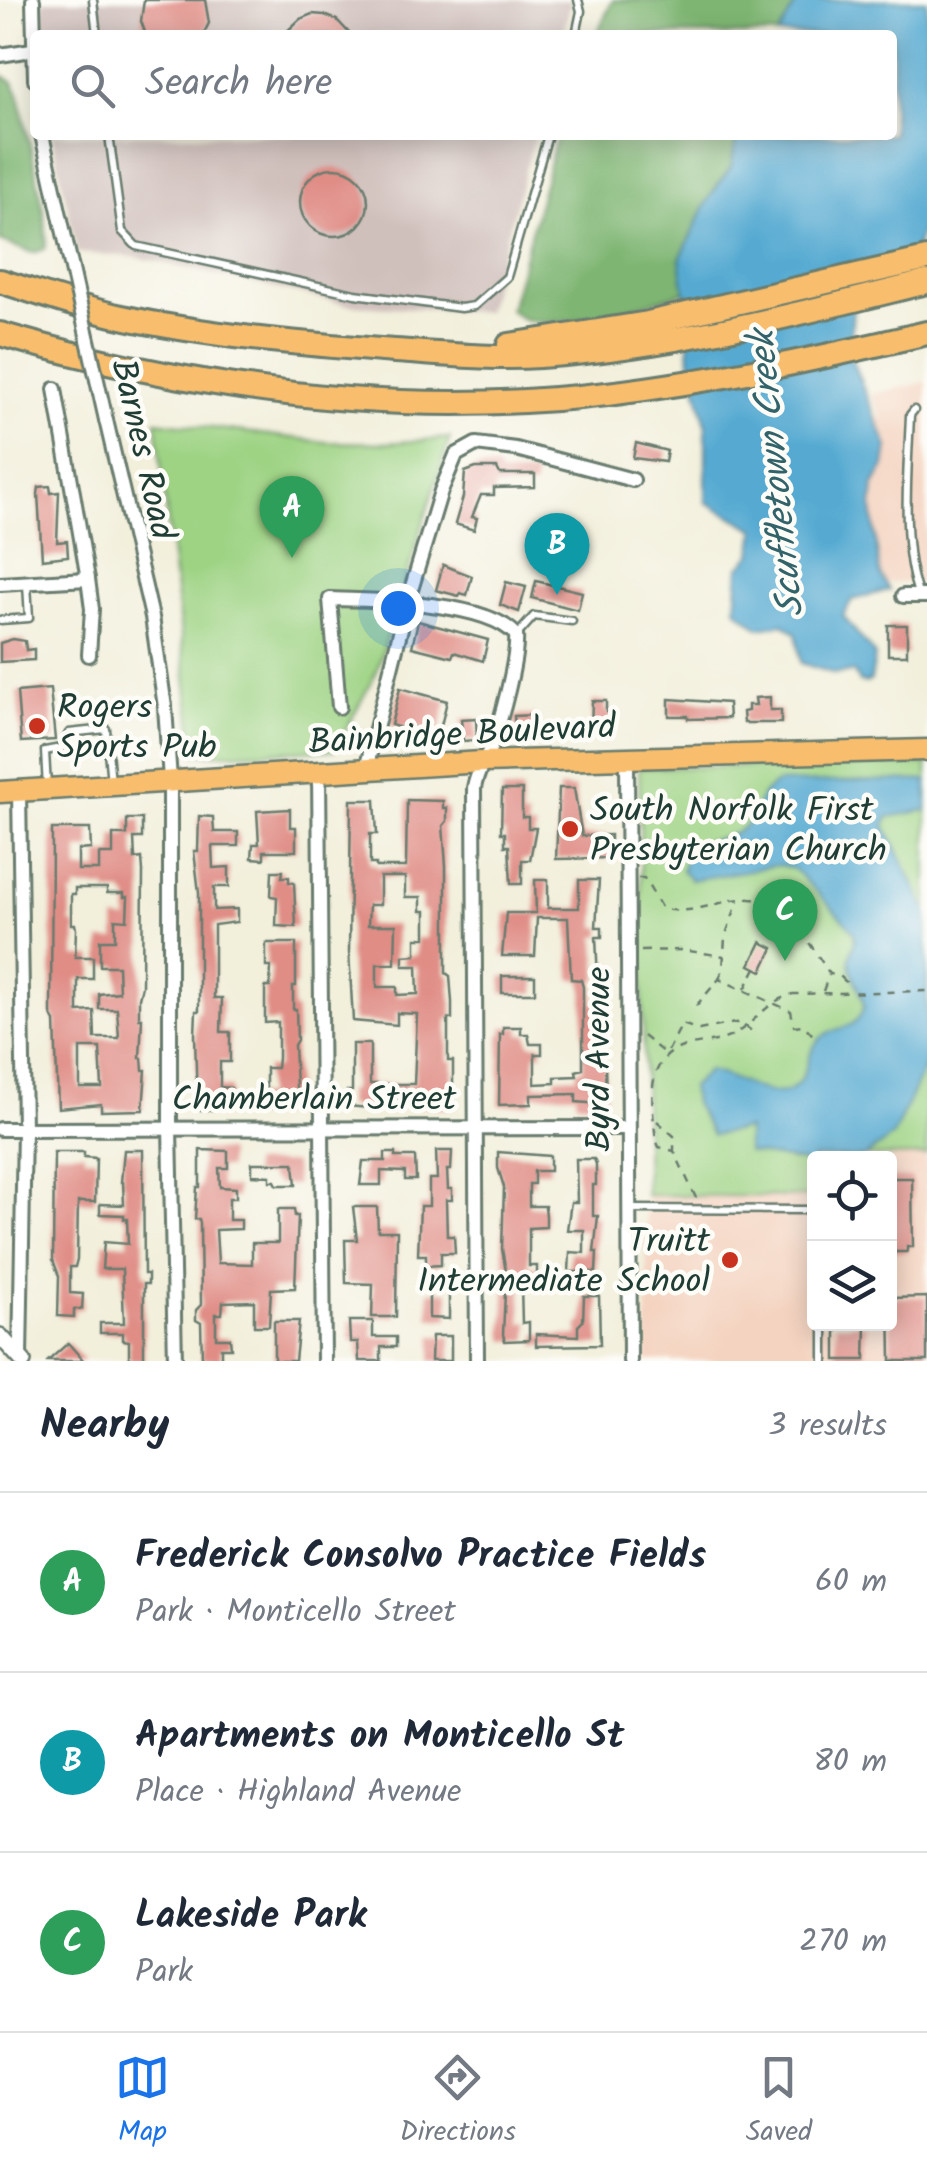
<!DOCTYPE html>
<html lang="en">
<head>
<meta charset="utf-8">
<style>
  :root { --surface:#fff; --page:#f2f2f3; --text:#1f2937; --muted:#747a83; --line:#e0e1e3; --accent:#1a73e8 }
  body { margin:0; font-family:Kalam,sans-serif; background:var(--page); color:var(--text) }
  .controls { position:absolute; right:30px; bottom:30px; display:grid; overflow:hidden; border-radius:10px; box-shadow:0 5px 25px #0003 }
  .controls button { width:90px; height:90px; display:grid; place-items:center; padding:0; border:0; border-bottom:2px solid var(--line); background:var(--surface); color:var(--text); font:50px sans-serif }
  .you { position:absolute; left:398px; top:608px; width:35px; height:35px; margin:-25px; border:8px solid #fff; border-radius:50%; background:#1a73e8; box-shadow:0 0 0 15px #1a73e833 }
  .badge { display:grid; place-items:center; width:65px; height:65px; border-radius:50%; background:var(--accent); color:#fff; font-size:32px; font-weight:700 }
  .pin { position:absolute; translate:-50% -82px; filter:drop-shadow(0 2px 5px #0008) }
  .pin::after { content:''; position:absolute; top:52px; width:35px; height:30px; background:inherit; clip-path:polygon(0 0,100% 0,50% 100%) }
  .list { margin:0; padding:0; list-style:none }
  h2 { display:flex; justify-content:space-between; align-items:center; height:130px; margin:0; padding:0 40px; font-size:42px }
  h2 small { font-size:32px; font-weight:400; color:var(--muted) }
  .list li { display:grid; grid-template-columns:65px 1fr auto; gap:30px; align-items:center; box-sizing:border-box; height:180px; padding:0 40px; border-top:2px solid var(--line) }
  .list b { display:block; font-size:38px; white-space:nowrap }
  .list p { margin:0; font-size:32px; white-space:nowrap; color:var(--muted) }
  .list em { font-size:32px; font-style:normal; color:var(--muted) }
  .icon { flex:none; width:55px; height:55px; fill:none; stroke:currentColor; stroke-width:2; stroke-linecap:round; stroke-linejoin:round }
  .map { position:relative; flex:none; width:927px; height:1361px; overflow:hidden }
  .search { position:absolute; background:var(--surface); box-shadow:0 5px 25px #0003; left:30px; right:30px; top:30px; height:110px; display:flex; align-items:center; gap:25px; box-sizing:border-box; padding:0 35px; border-radius:10px; color:var(--muted); font-size:38px }
  .sheet { height:670px; background:var(--surface) }
  nav { display:flex; justify-content:space-around; align-items:center; box-sizing:border-box; height:140px; border-top:2px solid var(--line); background:var(--surface); font-size:28px; color:var(--muted) }
  nav a { display:grid; justify-items:center; gap:5px }
  nav .on { color:var(--accent) }
  .map>svg:first-child { display:block }
</style>
</head>
<body>
<div class="map">
<svg width="927" height="1361" viewBox="0 0 927 1361">
  <rect width="100%" height="100%" fill="#fdfcf7"/>
  <filter id="ink" filterUnits="userSpaceOnUse"><feTurbulence type="fractalNoise" baseFrequency=".01" numOctaves="2"/><feDisplacementMap in="SourceGraphic" scale="20" xChannelSelector="R" yChannelSelector="G"/><feConvolveMatrix kernelMatrix="1 2 1 2 8 2 1 2 1" color-interpolation-filters="sRGB"/></filter>
  <filter id="wash" filterUnits="userSpaceOnUse"><feTurbulence type="fractalNoise" baseFrequency=".0048" numOctaves="4" result="noise"/><feDisplacementMap in="SourceGraphic" scale="40" xChannelSelector="R" yChannelSelector="G"/><feGaussianBlur stdDeviation="2.25" result="paint"/><feColorMatrix in="noise" values="0 0 0 0 0 0 0 0 0 0 0 0 0 0 0 0 0 1.4 0 .05"/><feComposite in="paint" operator="in"/></filter>
  <g filter="url(#wash)">
    <rect width="100%" height="100%" fill="#f2efdb"/>
    <g fill="#f4d3c0">
      <path d="M927 382V582L867 583 872 474 880 415 871 394Z"/>
      <path d="M927 1155V1361H647L646 1195 814 1197V1324H890V1158H885Z"/>
    </g>
    <g fill="#d0c0bc">
      <path d="M43 0H572L562 35H42Z"/>
      <path d="M52 135H535L486 312 348 305 136 257 77 253Z"/>
    </g>
    <g fill="#9ed384" stroke="#5e885c" stroke-width="2.5">
      <path d="M156 421 325 442 388 443 450 438 376 673 335 750 195 754Z"/>
      <path d="M927 764V1155L814 1158V1197L646 1195 639 768Z"/>
    </g>
    <g fill="#7eb572" stroke="#4e7953" stroke-width="2.5">
      <path d="M613 0H798L778 35H596Z"/>
      <path d="M0 74 13 82 19 93C24 125 52 225 45 249L33 253 0 241Z"/>
      <path d="M557 135H737L731 167 708 200 680 259 685 292C640 305 578 327 530 321 523 321 517 315 510 310Z"/>
    </g>
    <g fill="#56aad2" stroke="#3a7483" stroke-width="2.5">
      <path d="M798 0H927V217L908 267 863 290 853 306 850 356 888 447 885 466 874 485 872 508 880 574 889 590 852 600 843 616 875 655 871 680 866 683 860 682 853 672 835 674 801 663 796 633 783 624 759 628 736 609 739 568 752 554 756 530 706 502V425L690 361 686 299 680 259 708 200 731 167 737 135H892V35H778Z"/>
      <path d="M927 780V810L888 817 885 825 927 911V1061L893 1136 863 1158H814V1164L747 1152V1129L712 1135 694 1103 691 1087 708 1071C737 1074 780 1113 801 1079 808 1066 810 1046 822 1037 840 1023 855 1034 864 1006 862 990 850 976 850 961 850 950 858 943 853 931 850 926 798 872 793 869 790 867 783 866 778 865L692 880 682 870C690 832 721 847 744 827 759 814 755 795 777 783Z"/>
    </g>
    <g id="blocks">
      <g fill="#e08d86" fill-rule="evenodd">
        <path d="M144 0H205L209 23 203 35H146L141 21Z"/>
        <path d="M312 14 325 15 337 20 351 35H283L300 19Z"/>
        <circle cx="334" cy="202" r="34"/>
        <path d="M636 443 667 451 665 462 633 458Z"/>
        <path d="M476 468H497L500 474H535V487L494 488V495H481L472 517 477 518 474 530 455 524 463 497 465 472Z"/>
        <path d="M50 486 51 493 59 492 57 542 67 541 68 556 42 559 38 494 39 487Z"/>
        <path d="M443 565 472 576 467 595 460 593 459 596 436 590Z"/>
        <path d="M536 581 582 592 578 610 532 598Z"/>
        <path d="M506 582 526 587 519 612 500 605Z"/>
        <path d="M418 621 488 640 483 661 454 652 452 657 412 647Z"/>
        <rect x="888" y="625" width="19" height="30"/>
        <path d="M13 639 25 641 26 650 34 649V660L0 662V643Z"/>
        <path d="M400 688 447 701 439 734 408 726 407 730 391 725Z"/>
        <path d="M50 689 55 740 21 742 17 692Z"/>
        <path d="M770 697V710H781V723H744L743 712 748 711V705H756L755 698Z"/>
        <path d="M669 699 728 703 729 718 688 719V716H669Z"/>
        <path d="M592 701H606V712H611L612 729H591Z"/>
        <path d="M534 715 535 734 515 731 514 716Z"/>
        <path d="M476 718 477 740 463 741 461 719Z"/>
        <path d="M559 788H574L582 836 610 835V858L556 859Z"/>
        <path d="M502 790H522V817H528V828H536L530 860H522V884H511L509 846H505V833H501Z"/>
        <path d="M351 800H375L377 834H370V864H376V867H406L407 800 443 801V808H447V821L443 826 446 866V973L450 976 452 1002V1019H448V1061H453V1108L404 1105V1098L381 1099 380 1106 370 1108 347 1106V1091H352V1044H370V1084H414L417 1014 397 1013V1025L353 1021 349 952ZM380 877H405V897H421V911H426V938H416V955L403 956V966H417L418 994 397 995V987H377V964H395L396 925H368L369 905H380Z"/>
        <path d="M290 809V827H296V851H264V859L252 858 253 844H259L257 811Z"/>
        <path d="M199 816 213 817 214 832H238V846H212L213 868 229 867V887H214V910L237 909V922L214 925V998H222L221 1032H230V1062H220V1087L231 1088V1100H215V1110H201V1105L197 1104 195 1035 196 1011H199V893L194 851H198Z"/>
        <path d="M127 819H142V838H134L135 859 142 858 143 872 142 986 139 998V1018H142L140 1058H142L143 1070H146L143 1110 101 1111V1104L58 1108 55 1021 51 1014 52 829H90L91 849 78 850V870H99V854H113V835H127ZM75 888H107V893H124V897H128L127 920 115 919V940H100V966H118L119 992 99 994V1009H117L119 1038H95L94 1011 78 1012V979H93V957H75L76 929 75 924H71V894H75ZM80 1048H100L102 1088H80Z"/>
        <path d="M272 871H283L282 877H289V882L294 883 296 927 276 926 277 897 271 896Z"/>
        <path d="M535 880H548V908H579V880H599L596 927H602V937H596L598 980H594V1004L597 1003 598 1011 595 1056H601V1063H605L606 1102 601 1104 576 1102V1094L531 1095V1104L499 1105 500 1034H503V1027H521V1034H528L530 1044H542V1054H535V1084L555 1083V1077L577 1076 576 1071 583 1069V987L581 980 571 979 568 918H537L535 956H502L506 913H536Z"/>
        <path d="M761 942 773 948 762 971 750 965Z"/>
        <path d="M266 943H296V986H293V1009H296L297 1040 294 1045 297 1107 250 1108 251 1095 266 1096V1068H277L278 1058V1022L265 1023V987H270L271 967H266Z"/>
        <rect x="502" y="976" width="33" height="17"/>
        <path d="M124 1150H143L144 1274H148V1284H144V1361H129V1341L123 1340V1333H100V1323H124L122 1269H102L104 1242 128 1244 127 1219H124V1215L100 1214V1204L124 1205 123 1182H121Z"/>
        <path d="M200 1150 228 1151V1168H219L220 1187 236 1188V1198H229V1220H241V1229L216 1230 218 1263 252 1264V1243H278V1209H294L295 1216H298L295 1288 271 1289 269 1326H254V1301L223 1302 222 1314H216V1338H230L231 1348H221V1361L202 1359 201 1323 196 1320V1310L201 1305 200 1223 199 1219H195L197 1187H200Z"/>
        <path d="M436 1151H452L451 1170H447L448 1189H452V1200H446L447 1236H454L455 1253H441V1265L426 1266V1255H418L420 1206H429V1179H437Z"/>
        <path d="M54 1152H84V1157L96 1158 95 1202H78L77 1259 75 1267H70V1293L83 1294 82 1309H74V1317L58 1316 59 1276 53 1260Z"/>
        <path d="M498 1152 550 1156V1171H534V1184H529V1206H545L546 1216V1227L529 1228V1266H537V1285H521L522 1323 529 1322V1340L505 1341 503 1334 506 1272 502 1249 504 1187 498 1168Z"/>
        <path d="M385 1153H395V1157H415L416 1180H405V1172L381 1171V1185H360L363 1161H385Z"/>
        <path d="M576 1159H594L596 1164V1185H593V1216H598L594 1252H597L596 1272H569L570 1252 584 1253V1230H567L571 1202H577Z"/>
        <path d="M252 1163H294L296 1185H277L275 1181H270V1176L252 1175Z"/>
        <path d="M890 1178H912L913 1247H907V1252H890Z"/>
        <path d="M353 1207H377L378 1231H397L396 1317H372L373 1284 346 1283 345 1240H357Z"/>
        <path d="M429 1291H449V1319L429 1318Z"/>
        <path d="M584 1296H599L600 1345 536 1346V1334L578 1336V1326L583 1321Z"/>
        <path d="M927 1297V1361H891L890 1298Z"/>
        <path d="M274 1321H299L295 1361H274Z"/>
        <path d="M349 1321H373V1337H396V1347H381V1361H359L358 1342H350Z"/>
        <path d="M836 1324H866L865 1360H836Z"/>
        <path d="M432 1336H451V1361H431Z"/>
        <path d="M68 1343 84 1361H48Z"/>
      </g>
    </g>
  </g>
  <g filter="url(#ink)">
    <use href="#blocks" fill-opacity="0" stroke="#697b6e" stroke-width="2.5"/>
    <g fill="none" stroke-linecap="round" stroke-linejoin="round">
      <g stroke="#697b6e" stroke-width="11">
        <g id="service">
          <path d="M93 0 97 35"/>
          <path d="M576 35 581 11 578 0"/>
          <path d="M109 135 122 231 136 246 355 294 461 308 474 306 507 277 548 135"/>
          <path d="M914 410 910 415C908 469 900 546 919 596"/>
          <path d="M0 620 29 618 27 584"/>
          <path d="M517 635 534 616 572 621"/>
          <path d="M47 788 45 751 61 748 69 733 106 729 111 783"/>
          <path d="M630 1209 814 1210"/>
          <path d="M824 1324V1361"/>
        </g>
      </g>
      <g stroke="#697b6e" stroke-width="18">
        <g id="minor">
          <path d="M33 0 35 80"/>
          <path d="M0 55 32 50"/>
          <path d="M42 135 61 220"/>
          <path d="M55 389 88 579 92 609 89 655"/>
          <path d="M106 420 152 617 165 707 170 780V1128L175 1361"/>
          <path d="M0 584 88 579"/>
          <path d="M903 596H927"/>
          <path d="M339 707 330 599C374 600 487 601 516 635 518 658 501 721 492 744 486 760 477 770 474 788L477 1361"/>
          <path d="M627 757 630 1361"/>
          <path d="M366 769 408 600 441 491 456 455 476 444 516 449 633 480"/>
          <path d="M319 772 324 1361"/>
          <path d="M19 791 24 1129 20 1358"/>
          <path d="M0 1129 628 1128"/>
        </g>
      </g>
      <g stroke="#697b6e" stroke-width="20">
        <path id="tertiary" d="M0 1336 23 1361"/>
      </g>
      <g stroke="#697b6e" stroke-width="25">
        <path id="primary" d="M0 792 482 762 927 750"/>
      </g>
      <g stroke="#697b6e" stroke-width="28">
        <g id="motorway">
          <path d="M0 281C39 293 77 307 117 316 207 336 303 344 395 351 443 354 492 359 540 356 672 347 799 314 927 282"/>
          <path d="M0 334C196 391 404 418 607 394 715 381 821 358 927 333"/>
          <path d="M509 345 648 323 927 259"/>
        </g>
      </g>
      <g stroke="#697b6e" stroke-width="2.5" stroke-dasharray="8 8" stroke-linecap="butt">
        <path d="M638 878H644L662 909C685 913 702 908 724 902 783 886 801 933 830 974L840 976 846 982V988"/>
        <path d="M641 951 682 950 724 956"/>
        <path d="M719 979 723 969 725 937 738 901"/>
        <path d="M745 989 756 968"/>
        <path d="M823 991 829 975"/>
        <path d="M696 1006 719 979 791 1011 794 1026 804 1025 817 1040"/>
        <path d="M643 1036 664 1053"/>
        <path d="M668 1051 682 1024 699 1030 740 1022 754 1033"/>
        <path d="M657 1121 674 1136V1150"/>
        <path d="M696 1198 674 1151 659 1147 656 1140C652 1103 642 1054 691 1045 706 1042 724 1042 736 1033 758 1020 767 1001 793 994L927 991"/>
      </g>
      <use href="#service" stroke="#fff" stroke-width="6"/>
      <use href="#minor" stroke="#fff" stroke-width="12"/>
      <use href="#tertiary" stroke="#fff" stroke-width="15"/>
      <use href="#primary" stroke="#f9be6d" stroke-width="20"/>
      <use href="#motorway" stroke="#f9be6d" stroke-width="22"/>
      <g stroke="#697b6e" stroke-width="18" stroke-linecap="butt">
        <path id="minor-bridge" d="M61 220 106 420"/>
      </g>
      <use href="#minor-bridge" stroke="#fff" stroke-width="12"/>
    </g>
  </g>
  <g fill="#c8321e" stroke="#fdfcf7" stroke-width="4">
    <circle cx="37" cy="726" r="10"/>
    <circle cx="570" cy="829" r="10"/>
    <circle cx="730" cy="1260" r="10"/>
  </g>
  <g text-anchor="middle" stroke-width="9" stroke-linejoin="round" paint-order="stroke">
    <g font-size="35" fill="#1f3d34" stroke="#fdfcf7">
      <text transform="translate(144 449) rotate(77)" y="12">Barnes Road</text>
      <text transform="translate(462 733) rotate(-3)" y="12">Bainbridge Boulevard</text>
      <text transform="translate(598 1059) rotate(-90)" y="12">Byrd Avenue</text>
      <text x="314" y="1110">Chamberlain Street</text>
    </g>
    <g font-size="35" fill="#1f3d34" stroke="#fdfcf7" text-anchor="start">
      <text x="57" y="718">Rogers<tspan x="57" dy="40">Sports Pub</tspan></text>
      <text x="590" y="821">South Norfolk First<tspan x="590" dy="40">Presbyterian Church</tspan></text>
      <text x="710" y="1252" text-anchor="end">Truitt<tspan x="710" dy="40">Intermediate School</tspan></text>
    </g>
    <g font-size="38" font-style="italic" fill="#32636b" stroke="#fdfcf7">
      <text transform="translate(775 474) rotate(-96)" y="13">Scuffletown Creek</text>
    </g>
  </g>
</svg>
<div class="controls">
<button><svg class="icon" aria-label="locate" viewBox="0 0 24 24"><circle cx="12" cy="12" r="6"/><path d="M12 2v4M12 18v4M2 12h4M18 12h4"/></svg></button>
<button><svg class="icon" aria-label="layers" viewBox="0 0 24 24"><path d="M12 4l9 5-9 5-9-5zM3 14l9 5 9-5"/></svg></button>
</div>
<div class="you"></div>
<div class="pin badge" style="left:292px;top:558px;background:#2e9e5b">A</div>
<div class="pin badge" style="left:557px;top:595px;background:#0f9aa8">B</div>
<div class="pin badge" style="left:785px;top:961px;background:#2e9e5b">C</div>
<div class="search"><svg class="icon" aria-label="search" viewBox="0 0 24 24"><circle cx="10" cy="10" r="6"/><path d="M15 15l6 6"/></svg>Search here</div>
</div>
<section class="sheet">
<h2>Nearby<small>3 results</small></h2>
<ul class="list">
<li><span class="badge" style="background:#2e9e5b">A</span><div><b>Frederick Consolvo Practice Fields</b><p>Park · Monticello Street</p></div><em>60 m</em></li>
<li><span class="badge" style="background:#0f9aa8">B</span><div><b>Apartments on Monticello St</b><p>Place · Highland Avenue</p></div><em>80 m</em></li>
<li><span class="badge" style="background:#2e9e5b">C</span><div><b>Lakeside Park</b><p>Park</p></div><em>270 m</em></li>
</ul>
</section>
<nav>
<a class="on"><svg class="icon" aria-label="map" viewBox="0 0 24 24"><path d="M3 6l6-2 6 2 6-2v14l-6 2-6-2-6 2zM9 4v14M15 6v14"/></svg>Map</a>
<a><svg class="icon" aria-label="directions" viewBox="0 0 24 24"><path d="M12 3l9 9-9 9-9-9zM9 14v-3h6M13 9l2 2-2 2"/></svg>Directions</a>
<a><svg class="icon" aria-label="saved" viewBox="0 0 24 24"><path d="M7 4h10v16l-5-4-5 4z"/></svg>Saved</a>
</nav>
</body>
</html>
